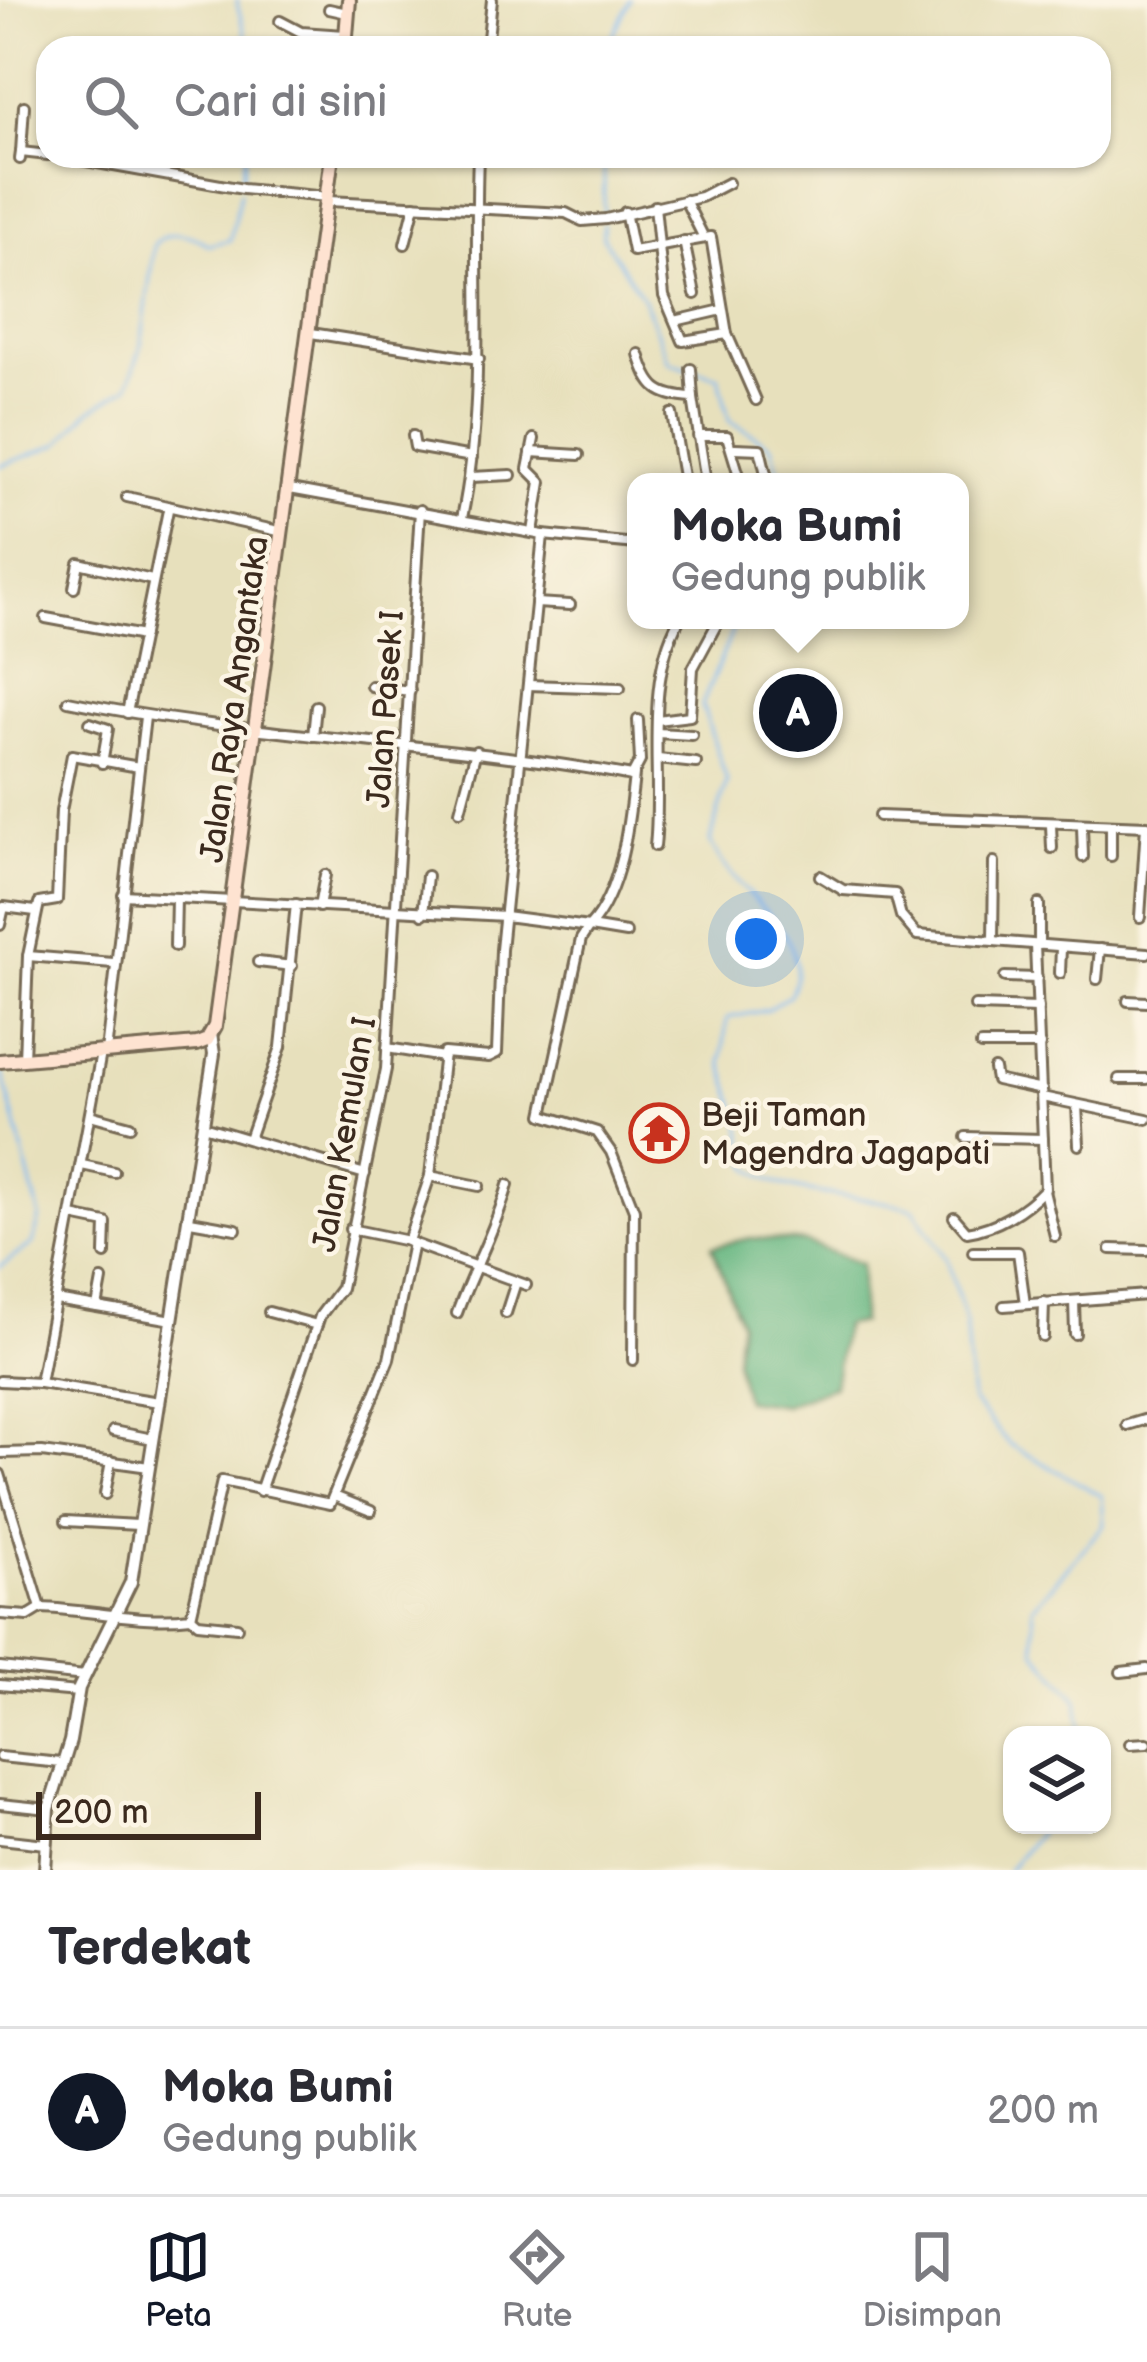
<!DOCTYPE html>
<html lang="id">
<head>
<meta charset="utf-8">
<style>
  :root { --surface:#fff; --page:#f2f2f3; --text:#2b2b33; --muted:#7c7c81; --line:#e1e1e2; --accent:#111827 }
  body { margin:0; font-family:"Balsamiq Sans",sans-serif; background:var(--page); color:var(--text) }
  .controls { position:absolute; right:36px; bottom:36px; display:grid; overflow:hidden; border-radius:24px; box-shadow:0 3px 9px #0004 }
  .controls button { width:108px; height:108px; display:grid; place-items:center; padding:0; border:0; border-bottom:3px solid var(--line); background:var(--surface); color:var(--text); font:60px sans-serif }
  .scale { position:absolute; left:36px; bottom:30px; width:225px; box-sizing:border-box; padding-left:12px; border:6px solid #3b2a1e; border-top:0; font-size:33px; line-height:42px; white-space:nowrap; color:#3b2a1e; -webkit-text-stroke:9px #fcf5e5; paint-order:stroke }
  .you { position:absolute; left:756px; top:939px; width:42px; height:42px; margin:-30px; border:9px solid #fff; border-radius:50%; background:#1a73e8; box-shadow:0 0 0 18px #1a73e833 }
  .badge { display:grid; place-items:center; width:78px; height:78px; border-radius:50%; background:var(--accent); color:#fff; font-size:39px; font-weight:700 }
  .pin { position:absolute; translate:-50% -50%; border:6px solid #fff; box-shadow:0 3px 12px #0006 }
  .popup { position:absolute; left:627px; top:473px; width:342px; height:156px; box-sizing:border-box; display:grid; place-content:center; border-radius:24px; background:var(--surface); filter:drop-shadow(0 3px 9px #0005); font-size:39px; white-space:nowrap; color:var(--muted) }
  .popup b { font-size:45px; color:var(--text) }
  .popup::after { content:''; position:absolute; left:50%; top:100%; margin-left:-24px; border:24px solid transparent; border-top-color:var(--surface) }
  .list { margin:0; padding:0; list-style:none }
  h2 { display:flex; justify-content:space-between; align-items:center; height:156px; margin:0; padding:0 48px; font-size:51px }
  h2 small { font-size:39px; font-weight:400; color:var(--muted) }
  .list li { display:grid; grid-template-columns:78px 1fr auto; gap:36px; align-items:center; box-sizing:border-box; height:168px; padding:0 48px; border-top:3px solid var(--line) }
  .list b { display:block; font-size:45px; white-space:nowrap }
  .list p { margin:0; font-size:39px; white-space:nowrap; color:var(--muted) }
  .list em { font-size:39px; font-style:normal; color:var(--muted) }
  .icon { flex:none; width:66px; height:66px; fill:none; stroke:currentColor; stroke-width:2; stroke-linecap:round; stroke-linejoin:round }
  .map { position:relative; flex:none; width:1147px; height:1870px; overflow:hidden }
  .search { position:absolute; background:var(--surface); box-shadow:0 3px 9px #0004; left:36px; right:36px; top:36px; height:132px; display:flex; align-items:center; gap:30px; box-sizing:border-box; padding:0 42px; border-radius:36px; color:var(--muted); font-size:45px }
  .sheet { height:324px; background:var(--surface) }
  nav { display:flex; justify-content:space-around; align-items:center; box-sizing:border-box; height:168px; border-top:3px solid var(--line); background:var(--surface); font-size:33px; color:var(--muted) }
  nav a { display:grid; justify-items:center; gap:6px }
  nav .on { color:var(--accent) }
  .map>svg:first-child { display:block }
</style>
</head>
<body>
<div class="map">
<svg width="1147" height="1870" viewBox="0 0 1147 1870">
  <rect width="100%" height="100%" fill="#fcf5e5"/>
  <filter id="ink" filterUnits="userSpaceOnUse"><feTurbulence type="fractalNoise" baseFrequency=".00833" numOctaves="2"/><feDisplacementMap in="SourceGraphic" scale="24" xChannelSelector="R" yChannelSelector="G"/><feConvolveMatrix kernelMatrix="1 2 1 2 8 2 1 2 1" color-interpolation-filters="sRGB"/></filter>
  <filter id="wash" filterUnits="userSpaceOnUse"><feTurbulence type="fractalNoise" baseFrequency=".004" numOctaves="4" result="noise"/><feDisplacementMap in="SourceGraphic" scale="48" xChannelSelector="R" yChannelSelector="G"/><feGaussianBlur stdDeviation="2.7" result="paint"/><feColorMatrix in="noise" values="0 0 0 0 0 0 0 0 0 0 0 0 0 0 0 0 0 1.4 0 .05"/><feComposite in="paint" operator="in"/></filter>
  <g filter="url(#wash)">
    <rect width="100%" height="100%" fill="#e7e0bc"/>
    <path fill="#68b782" stroke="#527050" stroke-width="3" d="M751 1238 805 1242 861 1264V1323L844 1325 834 1386 784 1405 745 1400 735 1359 740 1322 712 1246Z"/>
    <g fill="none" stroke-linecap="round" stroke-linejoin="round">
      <g stroke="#80baf1" stroke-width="3">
        <path d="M236 0 249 48"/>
        <path d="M607 48 630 0"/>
        <path d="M241 184 246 156"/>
        <path d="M604 214V156"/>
        <path d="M603 224V238L644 300 669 362 719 377 729 420 772 446 781 482"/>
        <path d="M0 466 59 444 89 411 128 387 141 347 154 245C170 227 192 234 209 245L230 240 240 193"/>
        <path d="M737 620 702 705 727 781 710 841C734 899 820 933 790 995L767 1010 727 1018 722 1062 741 1123 748 1165C779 1199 868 1193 914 1209L946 1259 965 1319 972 1401 1009 1444 1102 1496 1104 1525 1033 1607 1035 1651 1078 1699 1082 1735"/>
        <path d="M0 1267 33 1243 40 1217 1 1067"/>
        <path d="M1008 1870 1045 1825"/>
      </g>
    </g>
  </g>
  <g filter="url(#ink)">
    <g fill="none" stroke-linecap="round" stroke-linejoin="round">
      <g stroke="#776a55" stroke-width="14">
        <g id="minor">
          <path d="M329 9 347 13"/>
          <path d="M280 21 301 32 345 35"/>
          <path d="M487 48 492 0"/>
          <path d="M21 152 24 106"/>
          <path d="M58 156 243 189 327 197"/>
          <path d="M20 159 21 152 48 155"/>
          <path d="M685 200 704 238"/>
          <path d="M328 201 566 213 582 221 606 219 701 197 728 183"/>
          <path d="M655 206 664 296 683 341 727 334"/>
          <path d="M625 212 633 251 711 237 727 334 756 400"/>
          <path d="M684 241 695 294"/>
          <path d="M405 244 415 205"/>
          <path d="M675 321 722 310"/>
          <path d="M311 333 479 359"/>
          <path d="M639 354C649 388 658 396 693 398L706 482"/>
          <path d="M691 369 693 398"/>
          <path d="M672 414 684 482"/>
          <path d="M413 436 415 447 472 457"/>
          <path d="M698 436H727L741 482"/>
          <path d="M735 448 760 449 768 482"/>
          <path d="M531 452 579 455"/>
          <path d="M471 477 511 475"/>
          <path d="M290 489 543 535 636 544"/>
          <path d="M127 497 283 532"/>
          <path d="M462 518C487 398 473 277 478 156"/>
          <path d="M533 532 541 482 528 469 534 439"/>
          <path d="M74 588 79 563 152 580"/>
          <path d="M536 603 570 605"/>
          <path d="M46 618 143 636"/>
          <path d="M528 685 620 688"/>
          <path d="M371 686 410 691"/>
          <path d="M68 701C255 739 445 741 632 776L640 761 638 720"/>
          <path d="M127 713 168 510"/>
          <path d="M657 720 690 716 693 668 719 620"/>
          <path d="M90 723 108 729 102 763"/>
          <path d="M657 733 692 735"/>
          <path d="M313 736 316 706"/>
          <path d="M658 759 696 763"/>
          <path d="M460 811 476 751"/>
          <path d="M879 816 1147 826"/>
          <path d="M1051 825 1052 848"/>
          <path d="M1082 826 1083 857"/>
          <path d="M1111 826V856"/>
          <path d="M655 846C663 773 643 684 679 620"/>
          <path d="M820 876 843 890 895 894 901 916 917 935 1147 953"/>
          <path d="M123 895 505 916 589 927 581 939 543 1115 597 1132 611 1152 634 1210 633 1360"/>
          <path d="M1039 904V945"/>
          <path d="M319 907 325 875"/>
          <path d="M423 914 427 876"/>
          <path d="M1140 917 1146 826"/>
          <path d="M0 925 4 907 35 911"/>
          <path d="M589 927C622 892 629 822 634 775"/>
          <path d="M590 927 626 933"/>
          <path d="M993 940 994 862"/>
          <path d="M175 946 176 898"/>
          <path d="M28 956 113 963"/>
          <path d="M258 962 292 966"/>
          <path d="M1060 973 1061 948"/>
          <path d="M1005 977 1037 978"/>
          <path d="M1097 979 1100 949"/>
          <path d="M1128 1001 1147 1002"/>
          <path d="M975 1006 1038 1008"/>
          <path d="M981 1045H1040"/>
          <path d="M387 1048 443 1057"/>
          <path d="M106 1052 145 717"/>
          <path d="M101 1053 40 1383 159 1402"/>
          <path d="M24 1059 28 956 39 903 57 900 61 811 72 755 139 767"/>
          <path d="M994 1069 996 1080 1042 1090"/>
          <path d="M1119 1079H1147"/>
          <path d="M1042 1097 1147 1119"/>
          <path d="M1077 1105 1079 1145"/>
          <path d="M90 1115 130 1126"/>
          <path d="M203 1126 365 1174"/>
          <path d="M966 1137 1043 1139"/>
          <path d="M249 1139 281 1047 296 904"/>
          <path d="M82 1165 114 1172"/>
          <path d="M430 1176 479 1186"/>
          <path d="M1044 1191 1055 1236"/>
          <path d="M72 1216 106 1223 105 1254"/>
          <path d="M954 1217 967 1232C996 1228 1025 1210 1045 1189L1035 945"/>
          <path d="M190 1221 236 1229"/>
          <path d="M350 1229 408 1241 430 1176 444 1053 489 1057 497 1053 501 950 543 535"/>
          <path d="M409 1242 526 1285"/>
          <path d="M1111 1249 1147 1250"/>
          <path d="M973 1252H1018L1025 1304"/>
          <path d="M56 1300 173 1320"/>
          <path d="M1074 1301 1075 1334"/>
          <path d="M1004 1306 1147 1295"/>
          <path d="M97 1307 102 1280"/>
          <path d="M269 1312 317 1325"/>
          <path d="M457 1313C473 1269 495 1231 508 1185"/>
          <path d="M506 1313 516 1282"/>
          <path d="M1043 1337 1044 1302"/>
          <path d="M0 1381 40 1383"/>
          <path d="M1127 1425 1147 1419"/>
          <path d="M113 1431 153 1439"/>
          <path d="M0 1453 42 1452 149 1467"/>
          <path d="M0 1474 41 1608C93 1610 140 1623 191 1617L222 1481 330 1504 389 1359 413 1243"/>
          <path d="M260 1491 320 1316 341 1288 386 1069 420 510"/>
          <path d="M105 1494 111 1461"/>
          <path d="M334 1496 371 1511"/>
          <path d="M66 1521 138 1525"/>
          <path d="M0 1614 28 1616 41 1608"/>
          <path d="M191 1617 198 1623 237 1627"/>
          <path d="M0 1667 85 1676"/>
          <path d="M1121 1672 1147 1669"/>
          <path d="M0 1685 78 1692"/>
          <path d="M1130 1744 1147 1743"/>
          <path d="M0 1757 61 1763"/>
          <path d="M0 1804 49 1809"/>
          <path d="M0 1839 46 1844"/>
        </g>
      </g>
      <g stroke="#776a55" stroke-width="16">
        <path id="tertiary" d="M45 1870 49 1809 70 1741 79 1688 131 1582 214 1054 211 1034"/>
      </g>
      <g stroke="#776a55" stroke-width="18">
        <g id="secondary">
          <path d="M345 48 349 0"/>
          <path d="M0 1061 197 1044 207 1040 215 1026 332 156"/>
        </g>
      </g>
      <use href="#minor" stroke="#fff" stroke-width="8"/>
      <use href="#tertiary" stroke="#fff" stroke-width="10"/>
      <use href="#secondary" stroke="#fee3d1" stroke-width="12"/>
    </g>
  </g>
  <defs>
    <g id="temple-ring" transform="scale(3)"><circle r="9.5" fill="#fcf5e5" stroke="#c8321e" stroke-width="1.5"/><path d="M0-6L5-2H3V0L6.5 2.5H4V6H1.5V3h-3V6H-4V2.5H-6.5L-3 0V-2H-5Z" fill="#c8321e"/></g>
  </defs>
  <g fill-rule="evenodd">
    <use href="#temple-ring" x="659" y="1133"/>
  </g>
  <g text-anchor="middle" stroke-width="9" stroke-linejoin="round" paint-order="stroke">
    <g font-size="33" fill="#3b2a1e" stroke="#fcf5e5">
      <text transform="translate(233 699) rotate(-82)" y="12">Jalan Raya Angantaka</text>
      <text transform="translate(384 709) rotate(-86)" y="12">Jalan Pasek I</text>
      <text transform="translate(343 1134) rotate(-80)" y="12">Jalan Kemulan I</text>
    </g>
    <g font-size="33" fill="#3b2a1e" stroke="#fcf5e5" text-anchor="start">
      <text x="701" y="1126">Beji Taman<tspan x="701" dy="38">Magendra Jagapati</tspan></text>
    </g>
  </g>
</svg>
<div class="controls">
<button><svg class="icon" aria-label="layers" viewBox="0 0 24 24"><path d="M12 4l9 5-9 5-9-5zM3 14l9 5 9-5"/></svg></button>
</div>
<div class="scale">200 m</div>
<div class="you"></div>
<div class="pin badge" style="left:798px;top:713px">A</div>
<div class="popup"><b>Moka Bumi</b>Gedung publik</div>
<div class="search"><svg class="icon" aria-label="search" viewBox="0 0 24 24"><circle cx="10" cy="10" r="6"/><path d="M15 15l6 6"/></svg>Cari di sini</div>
</div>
<section class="sheet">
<h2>Terdekat<small></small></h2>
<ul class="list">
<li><span class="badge">A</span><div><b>Moka Bumi</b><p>Gedung publik</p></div><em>200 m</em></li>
</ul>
</section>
<nav>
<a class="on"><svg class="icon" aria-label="map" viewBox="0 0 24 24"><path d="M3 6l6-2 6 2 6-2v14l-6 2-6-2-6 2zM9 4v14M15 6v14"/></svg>Peta</a>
<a><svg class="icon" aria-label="directions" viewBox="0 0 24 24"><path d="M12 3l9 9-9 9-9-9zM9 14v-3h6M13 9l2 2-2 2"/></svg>Rute</a>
<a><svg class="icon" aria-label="saved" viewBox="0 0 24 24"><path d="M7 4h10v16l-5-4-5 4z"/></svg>Disimpan</a>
</nav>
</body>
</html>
